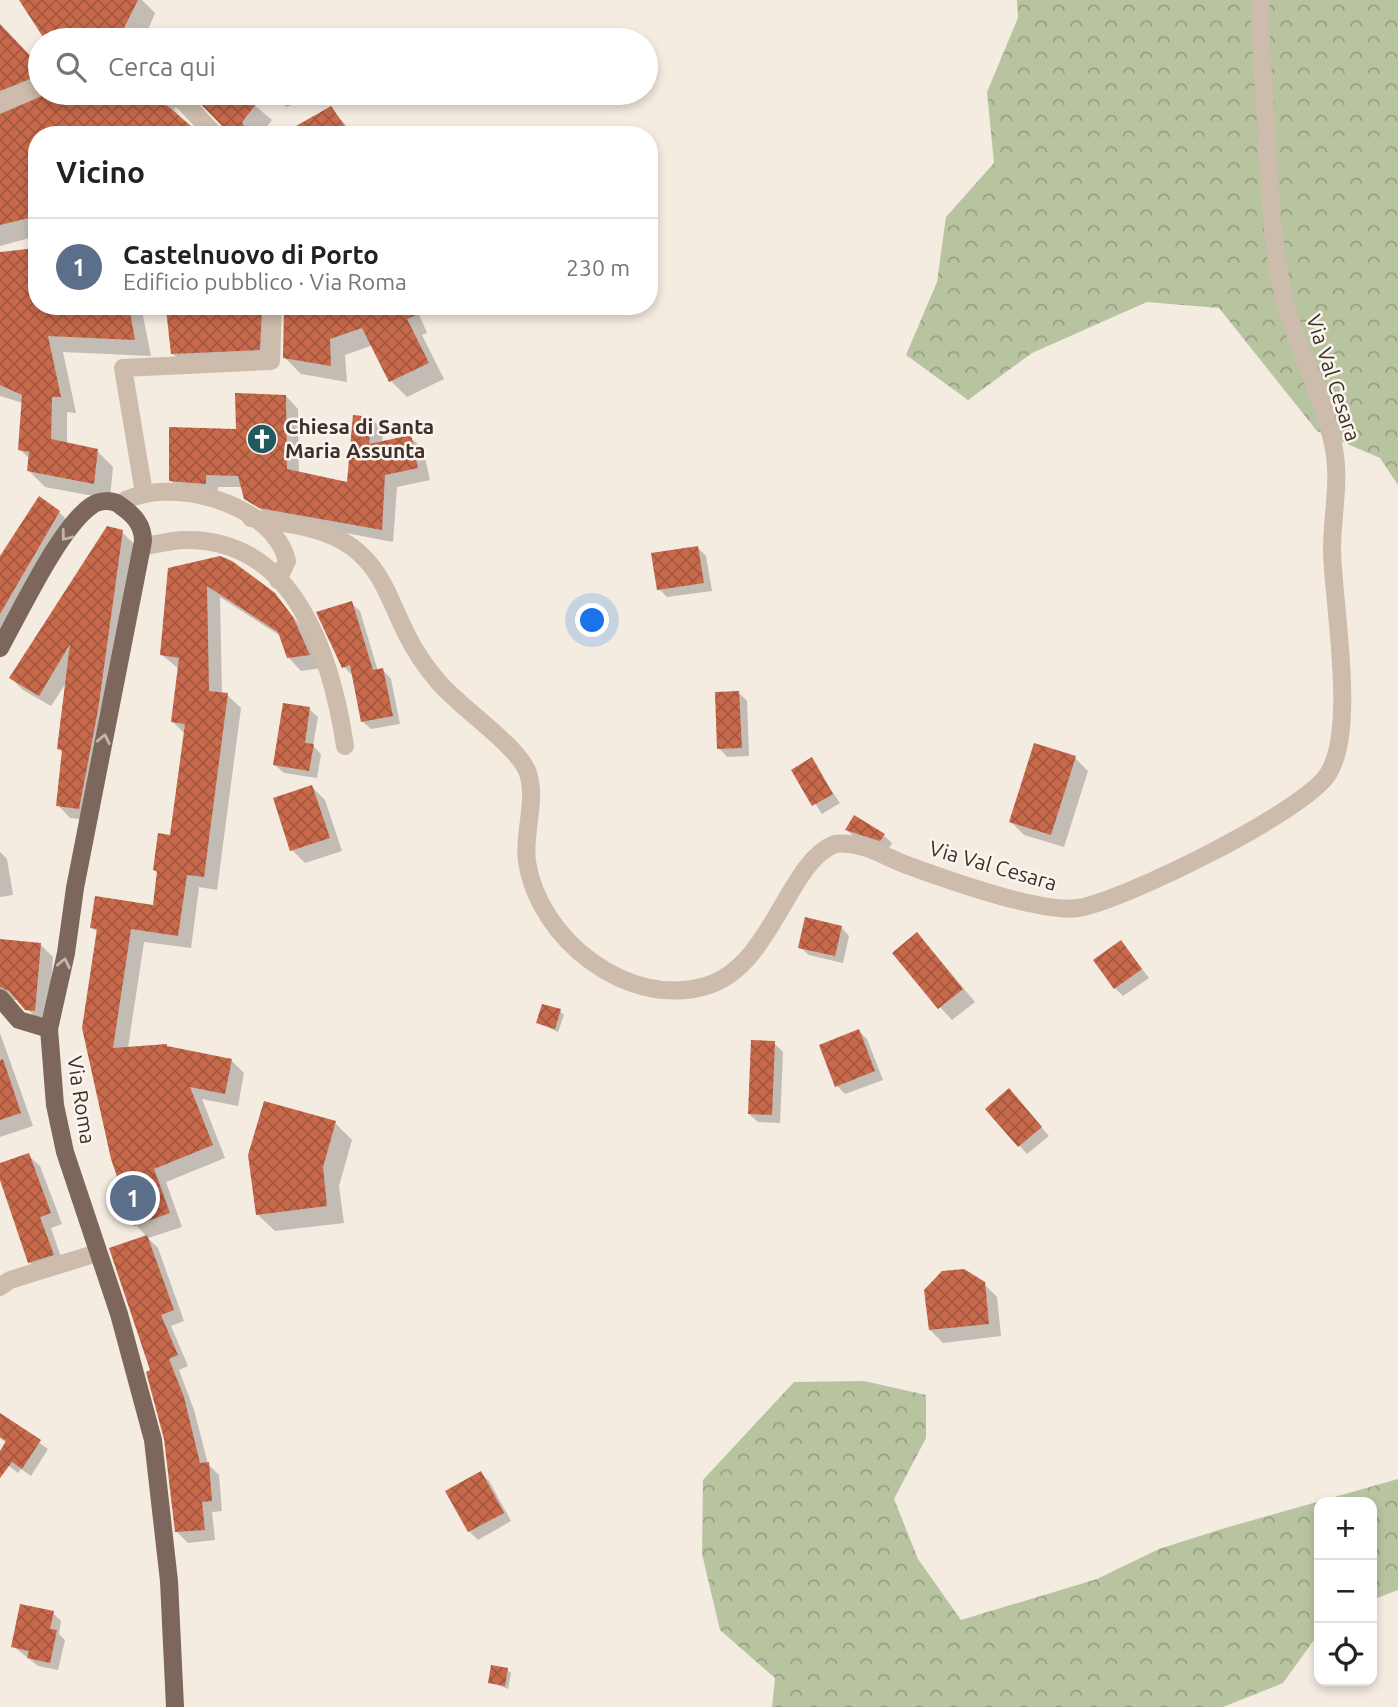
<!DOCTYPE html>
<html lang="it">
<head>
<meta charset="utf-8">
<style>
  :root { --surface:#fff; --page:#f6f6f6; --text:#222; --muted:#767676; --line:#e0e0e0; --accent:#111827 }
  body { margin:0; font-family:Ubuntu,sans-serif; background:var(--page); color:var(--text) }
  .controls { position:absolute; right:21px; bottom:21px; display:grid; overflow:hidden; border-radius:14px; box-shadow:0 4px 10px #0003 }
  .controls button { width:63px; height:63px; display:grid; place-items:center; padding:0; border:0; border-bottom:2px solid var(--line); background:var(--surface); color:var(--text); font:35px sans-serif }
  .you { position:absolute; left:593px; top:621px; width:24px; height:24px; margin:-18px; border:5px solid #fff; border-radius:50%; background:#1a73e8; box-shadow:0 0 0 10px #1a73e833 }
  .badge { display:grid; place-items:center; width:46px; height:46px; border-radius:50%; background:var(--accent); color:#fff; font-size:23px; font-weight:700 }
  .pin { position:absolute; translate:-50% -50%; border:4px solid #fff; box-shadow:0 2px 7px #0006 }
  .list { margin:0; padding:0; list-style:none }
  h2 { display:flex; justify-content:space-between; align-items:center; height:91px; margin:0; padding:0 28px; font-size:30px }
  h2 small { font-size:23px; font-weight:400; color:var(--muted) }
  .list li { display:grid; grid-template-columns:46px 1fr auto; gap:21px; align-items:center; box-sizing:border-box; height:98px; padding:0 28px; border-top:2px solid var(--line) }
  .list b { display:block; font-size:26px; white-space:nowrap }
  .list p { margin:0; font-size:23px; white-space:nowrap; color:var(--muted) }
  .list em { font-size:23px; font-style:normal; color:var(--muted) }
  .icon { flex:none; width:38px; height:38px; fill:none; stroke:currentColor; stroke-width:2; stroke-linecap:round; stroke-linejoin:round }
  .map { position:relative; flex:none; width:1398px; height:1707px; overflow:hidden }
  .search { position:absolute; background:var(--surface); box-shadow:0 4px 10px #0003; left:28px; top:28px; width:630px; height:77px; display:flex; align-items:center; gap:18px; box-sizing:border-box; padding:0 24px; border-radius:38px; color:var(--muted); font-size:26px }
  .panel { position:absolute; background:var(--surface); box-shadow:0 4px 10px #0003; left:28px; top:126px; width:630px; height:189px; border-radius:28px }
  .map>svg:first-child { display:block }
</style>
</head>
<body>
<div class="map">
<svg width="1398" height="1707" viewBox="0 0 1398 1707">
  <defs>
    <pattern id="forest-crowns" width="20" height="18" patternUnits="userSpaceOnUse" patternTransform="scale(1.75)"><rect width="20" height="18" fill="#b8c4a0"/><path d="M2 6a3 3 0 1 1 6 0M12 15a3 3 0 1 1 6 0" fill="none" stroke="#97a083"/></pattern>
    <pattern id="building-cross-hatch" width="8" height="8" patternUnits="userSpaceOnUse" patternTransform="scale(1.75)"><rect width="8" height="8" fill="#c8694b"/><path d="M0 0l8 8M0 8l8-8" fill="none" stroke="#a4573f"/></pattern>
  </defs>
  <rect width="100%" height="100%" fill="#f4ebe1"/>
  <g fill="url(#forest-crowns)">
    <path d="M1017 0H1398V485L1380 458 1317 431 1219 308 1147 302 1032 353 968 400 906 355 937 282 946 217 994 163 987 92 1018 18Z"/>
    <path d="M864 1381 926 1395V1438L894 1499 918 1559 961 1620 1097 1579 1159 1549 1225 1528 1398 1479V1590L1372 1600V1502H1319V1633L1283 1683 1223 1707H772L775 1678 720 1630 702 1554 703 1480 794 1382Z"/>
  </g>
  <g fill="#0003">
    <path d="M21 0H142L155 13 145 37 158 40H48Z"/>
    <path d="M0 26 40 68V93H64L68 97 74 93H240L272 120 260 135H227L225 127 209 110 189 97 177 102 174 110 198 135H37V236L0 246Z"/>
    <path d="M273 93H309L314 98 286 107Z"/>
    <path d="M331 108 354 135H284Z"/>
    <path d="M0 254 37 306H141L151 356 63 352 76 413 67 412V444L97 451 113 467 110 499 45 487 29 471 30 459 20 450 23 403 0 396Z"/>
    <path d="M234 306H430L418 312 427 333 422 335 444 379 407 397 391 381 373 345 345 355 347 382 301 374 284 357 286 312 280 316 276 366 190 370 173 354Z"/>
    <path d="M286 396 298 409 299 473 349 484 371 418 383 431 382 443 410 437 423 449 430 480 397 487 393 542 273 519 246 498 243 487H218L217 495 183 492 170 480Z"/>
    <path d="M59 512 72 525 0 641V559Z"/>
    <path d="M122 532 134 544 91 820 70 818 58 805 63 753 59 749 68 680 51 706 23 690 11 678Z"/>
    <path d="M698 548 706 556 712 591 667 597 659 589Z"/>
    <path d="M170 569 274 594 306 632 322 668 301 671 288 657 282 637 220 597 222 694 227 695 241 708 217 890 199 887 191 948 144 942 128 1048 169 1049 231 1060 244 1073 238 1106 202 1099 225 1158 166 1182 182 1227 148 1238 158 1248 184 1321 171 1326 188 1366 179 1370 194 1410 208 1464 219 1475 222 1511 212 1512 215 1540 188 1543 177 1532 166 1438 152 1371 147 1237 136 1225 98 933 92 927 154 907 159 874 154 870 171 837 185 734 173 722 179 669 162 655Z"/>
    <path d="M351 603 360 611 378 671 383 670 391 679 400 724 371 729 362 721 352 675 344 667Z"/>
    <path d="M739 693 747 701 749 756 727 757 719 748Z"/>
    <path d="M309 709 318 717 313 746 321 754 317 778 284 773 275 765Z"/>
    <path d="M1075 758 1088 771 1064 847 1024 835 1011 822Z"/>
    <path d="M811 760 840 803 822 814 793 770Z"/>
    <path d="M312 787 325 800 342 851 305 863 292 850Z"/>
    <path d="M847 830 883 835 892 843 889 848 855 838Z"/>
    <path d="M0 852 7 859 13 895 0 897Z"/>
    <path d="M841 927 849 936 843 963 809 955 800 947Z"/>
    <path d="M0 941 40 944 53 957 48 1023 40 1022 18 1000H0Z"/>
    <path d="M1121 942 1149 978 1123 996 1115 988Z"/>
    <path d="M929 947 975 1002 952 1020 940 1007Z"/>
    <path d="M560 1011 564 1015 558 1032 538 1023Z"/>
    <path d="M859 1031 867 1039 883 1080 845 1094 837 1086Z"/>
    <path d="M0 1033 33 1126 0 1137Z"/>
    <path d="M774 1043 783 1052 780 1123 758 1122 749 1114Z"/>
    <path d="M1017 1099 1049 1136 1027 1154 987 1109Z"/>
    <path d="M335 1123 352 1140 339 1186 344 1223 275 1231 257 1214Z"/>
    <path d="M28 1155 40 1166 62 1224 51 1228 64 1266 41 1273 29 1262 0 1175V1165Z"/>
    <path d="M983 1283 997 1297 1001 1336 943 1343 930 1330Z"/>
    <path d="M0 1415 48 1449 31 1476 21 1469 18 1473 0 1459 7 1443 0 1438Z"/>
    <path d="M480 1473 489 1481 511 1521 478 1540 469 1531 447 1491Z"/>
    <path d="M53 1613 61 1621 59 1634 65 1640 58 1670 38 1666 13 1646Z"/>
    <path d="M507 1670 511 1673 508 1689 490 1682Z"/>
  </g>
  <g fill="url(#building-cross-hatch)">
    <path d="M19 0H138L118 40H45Z"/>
    <path d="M0 24 40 66V75L0 91Z"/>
    <path d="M49 93H159L163 102 191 126 184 135H37V216L0 225V114Z"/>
    <path d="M190 93H265L242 122 249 135H226L223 127Z"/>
    <path d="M331 106 351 135H280L319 113Z"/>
    <path d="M37 248V306H129L135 340 48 336 61 397H52L51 439 98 449 94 484 27 471 29 452 18 450 22 395 0 385V252Z"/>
    <path d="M211 306H262L260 350 171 354 166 309Z"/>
    <path d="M284 306H436L407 319 429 363 389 382 362 328 330 339 331 366 283 358Z"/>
    <path d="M235 393 286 395 287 469 347 482 353 415 372 417 369 444 411 435 418 468 385 475 382 530 259 508 244 499 238 476 206 475V484L169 481V427L236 429Z"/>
    <path d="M39 496 60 511 0 614V556Z"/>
    <path d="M107 526 123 530 98 710 79 809 56 806 62 750 57 749 70 644 39 696 9 678Z"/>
    <path d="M698 546 704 583 657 590 651 553Z"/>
    <path d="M220 556 232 561 275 593 293 617 310 655 287 658 278 632 207 586 209 691 228 693 204 877 187 875 178 936 131 929 113 1048 167 1044V1046L232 1059 225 1094 190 1087 213 1145 154 1169 170 1213 134 1226 111 1159 82 1028 97 929 90 928 95 896 153 905 157 871 153 870 158 833 170 835 185 724 171 722 179 658 160 655 168 568Z"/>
    <path d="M352 601 373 670 383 668 393 716 361 722 350 665 342 668 316 612Z"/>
    <path d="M739 691 742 748 717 749 715 692Z"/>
    <path d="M283 703 310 707 305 743 314 744 309 771 273 765Z"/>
    <path d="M1034 743 1076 756 1051 835 1009 822Z"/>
    <path d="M812 757 833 794 812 806 791 770Z"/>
    <path d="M312 785 330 838 290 851 273 798Z"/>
    <path d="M854 815 885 834 880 841 845 830Z"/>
    <path d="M805 917 842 926 835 956 798 948Z"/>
    <path d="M917 932 963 989 938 1009 892 953Z"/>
    <path d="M0 939 41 943 35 1011 25 1010 9 991 0 987Z"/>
    <path d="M1121 940 1142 969 1114 989 1093 960Z"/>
    <path d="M542 1004 561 1009 555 1029 536 1023Z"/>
    <path d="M859 1029 875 1071 835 1087 819 1045Z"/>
    <path d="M751 1040 775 1041 772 1115 748 1114Z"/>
    <path d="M3 1059 21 1113 0 1120V1060Z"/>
    <path d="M1009 1088 1042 1127 1018 1147 985 1109Z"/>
    <path d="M264 1101 336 1121 323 1167 327 1206 256 1215 248 1155Z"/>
    <path d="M29 1153 51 1213 40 1217 54 1255 28 1263 0 1180V1163Z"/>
    <path d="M147 1235 174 1310 161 1315 178 1355 169 1359 184 1397 200 1463 209 1462 212 1501 202 1502 205 1530 175 1532 164 1439 146 1372 150 1370 109 1248Z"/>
    <path d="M964 1269 985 1282 989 1324 929 1330 924 1290 942 1271Z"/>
    <path d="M0 1413 41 1440 22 1469 12 1462 0 1478V1451L6 1441 0 1437Z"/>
    <path d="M481 1471 504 1513 468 1532 445 1491Z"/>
    <path d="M20 1604 54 1611 50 1629 57 1630 50 1663 27 1658 29 1651 11 1647Z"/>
    <path d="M491 1665 508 1668 505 1686 488 1683Z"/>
  </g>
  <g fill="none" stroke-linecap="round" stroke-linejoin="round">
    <g stroke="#cdbbac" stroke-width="18">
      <path d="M170 93 185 103 215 135"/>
      <path d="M0 103 40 86"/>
      <path d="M144 493 123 368 271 361 273 306"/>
      <path d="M119 504C168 473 274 504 287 561L278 580"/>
      <path d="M251 518C286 524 323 526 352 547 383 570 390 602 407 635 415 651 425 666 436 679 457 706 518 745 528 773 537 802 523 833 527 862 539 939 627 1009 706 986 773 966 787 862 835 844 860 841 882 855 904 864 942 878 1041 914 1078 908 1123 901 1304 812 1328 774 1357 729 1333 604 1332 550 1332 514 1341 480 1333 444 1321 387 1290 336 1280 279 1271 229 1269 178 1266 126 1264 84 1260 42 1260 0"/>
      <path d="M142 547C157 544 174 539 189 540 297 541 332 660 345 746"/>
      <path d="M0 1287 10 1280 97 1253"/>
    </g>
    <g stroke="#7d675c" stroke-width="18">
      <path d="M0 648C19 614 60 527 91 506 99 500 113 499 121 506 134 515 143 525 143 541L75 888 66 953 49 1029 55 1105 65 1152 119 1314 153 1440 169 1581 175 1707"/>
      <path d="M0 998 19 1020 49 1029"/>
    </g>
  </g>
  <defs><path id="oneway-chevron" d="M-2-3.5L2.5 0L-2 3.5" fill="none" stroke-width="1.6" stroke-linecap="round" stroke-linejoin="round" transform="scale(1.75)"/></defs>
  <g stroke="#c2b5ac">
    <use href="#oneway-chevron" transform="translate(66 536) rotate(127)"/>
    <use href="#oneway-chevron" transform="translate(104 739) rotate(-78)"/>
    <use href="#oneway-chevron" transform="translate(64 963) rotate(-78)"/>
  </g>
  <defs>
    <g id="church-disc" transform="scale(1.575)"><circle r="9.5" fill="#1f5a5e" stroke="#fbf5ee"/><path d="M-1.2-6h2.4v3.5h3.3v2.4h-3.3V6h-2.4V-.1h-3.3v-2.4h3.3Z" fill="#fff"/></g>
  </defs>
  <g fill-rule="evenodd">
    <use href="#church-disc" x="262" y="439"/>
  </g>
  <g text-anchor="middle" stroke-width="5" stroke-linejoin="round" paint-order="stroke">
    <g font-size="21" fill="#3b302b" stroke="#fbf5ee">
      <text transform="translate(1333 378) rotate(72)" y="7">Via Val Cesara</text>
      <text transform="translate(993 866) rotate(16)" y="7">Via Val Cesara</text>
      <text transform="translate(81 1100) rotate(81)" y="7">Via Roma</text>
    </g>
    <g font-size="21" font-weight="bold" fill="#3b302b" stroke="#fbf5ee" text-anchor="start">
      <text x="285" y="434">Chiesa di Santa<tspan x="285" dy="24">Maria Assunta</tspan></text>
    </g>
  </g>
</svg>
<div class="controls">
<button>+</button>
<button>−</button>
<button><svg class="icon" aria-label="locate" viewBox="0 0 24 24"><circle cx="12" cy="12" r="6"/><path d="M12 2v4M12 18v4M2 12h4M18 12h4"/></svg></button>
</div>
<div class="you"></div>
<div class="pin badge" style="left:133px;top:1198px;background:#5c6f8a">1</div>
<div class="search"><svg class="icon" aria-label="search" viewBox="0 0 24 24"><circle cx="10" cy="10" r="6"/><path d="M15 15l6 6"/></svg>Cerca qui</div>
<section class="panel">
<h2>Vicino<small></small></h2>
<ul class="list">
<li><span class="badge" style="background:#5c6f8a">1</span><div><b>Castelnuovo di Porto</b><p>Edificio pubblico · Via Roma</p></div><em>230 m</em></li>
</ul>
</section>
</div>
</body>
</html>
